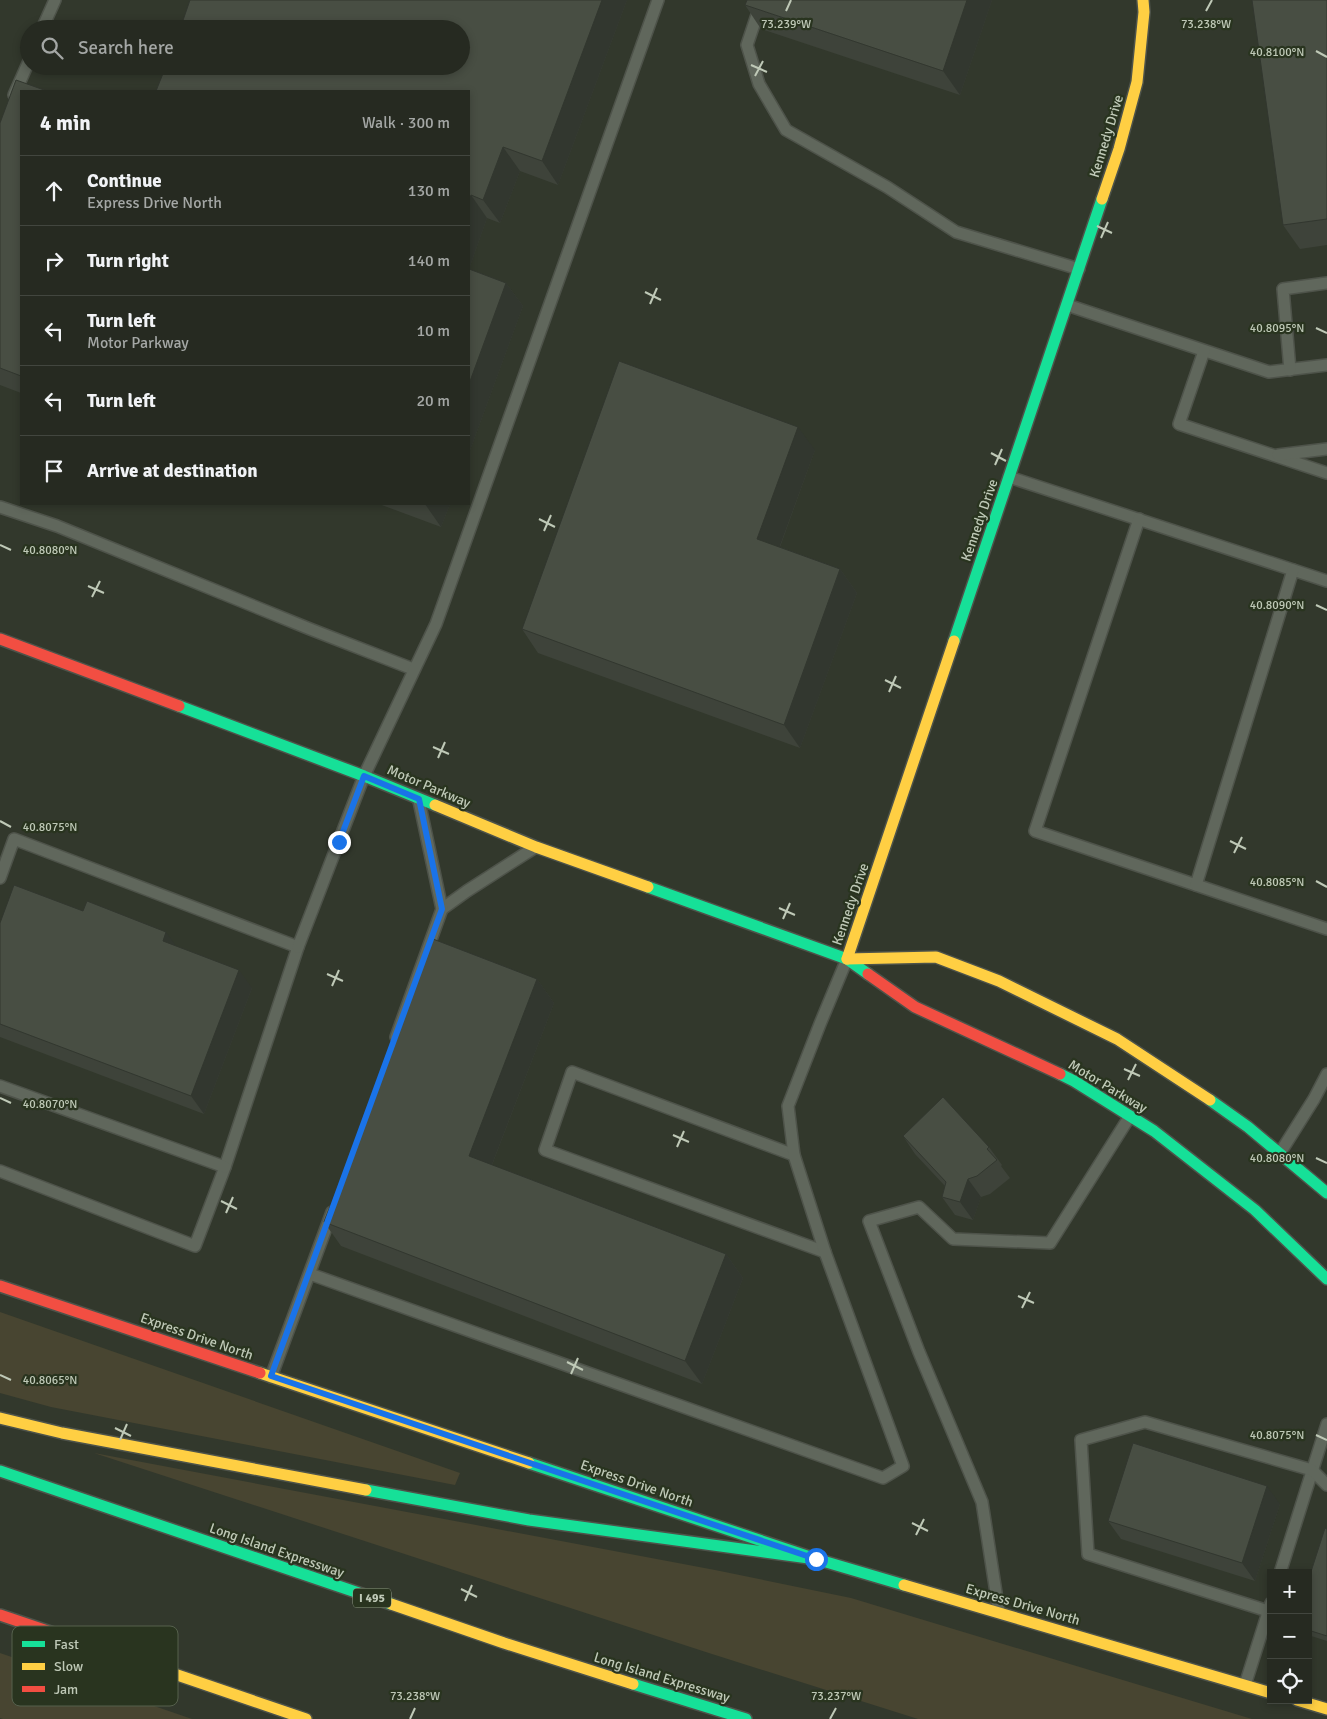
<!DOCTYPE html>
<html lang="en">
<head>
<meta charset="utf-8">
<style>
  :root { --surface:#262a21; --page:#2e322a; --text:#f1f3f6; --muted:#a4a7a5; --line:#42463f }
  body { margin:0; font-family:Signika,sans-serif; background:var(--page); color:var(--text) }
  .controls { position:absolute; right:15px; bottom:15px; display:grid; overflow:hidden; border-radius:0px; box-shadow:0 2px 8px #0003 }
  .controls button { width:45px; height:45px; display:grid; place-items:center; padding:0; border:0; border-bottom:1px solid var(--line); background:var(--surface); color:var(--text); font:25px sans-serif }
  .stop { position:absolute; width:15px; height:15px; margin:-11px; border:4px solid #1a73e8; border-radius:50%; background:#fff }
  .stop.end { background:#1a73e8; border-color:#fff; box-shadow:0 1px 5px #0008 }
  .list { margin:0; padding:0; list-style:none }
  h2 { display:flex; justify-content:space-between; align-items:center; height:65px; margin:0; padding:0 20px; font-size:21px }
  h2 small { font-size:16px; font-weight:400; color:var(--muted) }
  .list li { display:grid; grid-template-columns:32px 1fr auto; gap:15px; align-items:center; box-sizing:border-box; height:70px; padding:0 20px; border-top:1px solid var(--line) }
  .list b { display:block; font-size:19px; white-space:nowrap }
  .list p { margin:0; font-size:16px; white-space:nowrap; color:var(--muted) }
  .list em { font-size:16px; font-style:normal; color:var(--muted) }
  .icon { flex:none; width:28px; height:28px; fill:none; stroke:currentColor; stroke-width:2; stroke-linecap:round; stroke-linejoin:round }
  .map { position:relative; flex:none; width:1327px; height:1719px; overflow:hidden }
  .search { position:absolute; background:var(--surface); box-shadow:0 2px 8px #0003; left:20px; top:20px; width:450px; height:55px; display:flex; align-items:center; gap:12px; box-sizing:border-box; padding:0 18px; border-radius:28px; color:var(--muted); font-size:19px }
  .panel { position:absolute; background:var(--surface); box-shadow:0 2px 8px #0003; left:20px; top:90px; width:450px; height:415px; border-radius:0px }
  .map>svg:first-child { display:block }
</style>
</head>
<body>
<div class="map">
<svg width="1327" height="1719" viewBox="0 0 1327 1719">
  <rect width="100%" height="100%" fill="#32382c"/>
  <g fill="#484531">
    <path d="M0 1312 460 1473 455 1485 51 1407 0 1393Z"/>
    <path d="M94 1453 715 1570 851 1598 1252 1719H918L712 1654Z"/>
    <path d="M0 1653 192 1719H3L0 1718Z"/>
  </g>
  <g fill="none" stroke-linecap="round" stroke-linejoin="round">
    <g stroke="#4e534a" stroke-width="14">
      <g id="lane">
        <path d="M762 0 747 45 759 84 786 130 887 187 956 232 1079 269"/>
        <path d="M42 29 55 0"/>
        <path d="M14 95 29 61"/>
        <path d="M1067 305 1269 372 1327 365"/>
        <path d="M1204 351 1179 424 1327 473"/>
        <path d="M1290 370 1283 289 1327 283"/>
        <path d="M1278 455 1327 449"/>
        <path d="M1009 477 1327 581"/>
        <path d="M0 507 57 526 310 629 413 669"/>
        <path d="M1139 519 1035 831 1196 885"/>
        <path d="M1293 570 1196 885 1327 929"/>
        <path d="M0 878 14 839 298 947 225 1167 195 1246 0 1171"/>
        <path d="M442 909 467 891 534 848"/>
        <path d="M298 947 364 776 436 624 658 0"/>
        <path d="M396 1037 442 909 419 801"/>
        <path d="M0 1086 225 1167"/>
        <path d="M1280 1153 1314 1099 1327 1074"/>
        <path d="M794 1155 572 1072 545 1150 825 1252"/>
        <path d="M310 1274 883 1478 903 1466 825 1252 794 1155 788 1106 820 1024 847 959"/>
        <path d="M271 1377 332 1212"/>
        <path d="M1280 1573 1327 1424"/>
        <path d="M1268 1611 1088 1554 1081 1440 1145 1422 1312 1470 1327 1485"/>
        <path d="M999 1612 982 1502 919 1352 869 1221 919 1207 953 1239 1050 1243 1130 1116"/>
        <path d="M1245 1685 1271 1603"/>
      </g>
    </g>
    <g stroke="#4e534a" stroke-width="14">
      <g id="fast">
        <path d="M954 641 1102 199"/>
        <path d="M179 706 364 776 435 805"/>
        <path d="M648 887 847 959 868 974"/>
        <path d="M1060 1074 1074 1081 1154 1131 1255 1210 1327 1279"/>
        <path d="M1210 1100 1248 1127 1327 1193"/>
        <path d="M529 1463 816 1559 904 1585"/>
        <path d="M0 1471 391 1604"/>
        <path d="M366 1490 529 1520 816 1559"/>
        <path d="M633 1684 746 1719"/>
      </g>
    </g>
    <g stroke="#4e534a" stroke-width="14">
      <g id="slow">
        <path d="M1102 199 1119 149 1137 82 1144 12 1143 0"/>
        <path d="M435 805 536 847 648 887"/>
        <path d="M847 959 954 641"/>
        <path d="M847 959 936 957 999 981 1117 1039 1210 1100"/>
        <path d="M260 1373 529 1463"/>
        <path d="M0 1418 62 1433 366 1490"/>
        <path d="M904 1585 1271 1693"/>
        <path d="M391 1604 504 1643 633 1684"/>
        <path d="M154 1667 306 1719"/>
        <path d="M1297 1700 1327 1709"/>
      </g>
    </g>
    <g stroke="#4e534a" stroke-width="14">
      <g id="jam">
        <path d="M0 639 179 706"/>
        <path d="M868 974 915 1007 1060 1074"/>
        <path d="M0 1286 260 1373"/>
        <path d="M0 1615 154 1667"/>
      </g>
    </g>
    <use href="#lane" stroke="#60675c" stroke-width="11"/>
    <use href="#fast" stroke="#16e098" stroke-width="11"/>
    <use href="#slow" stroke="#ffcf43" stroke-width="11"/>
    <use href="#jam" stroke="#f24e42" stroke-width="11"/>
  </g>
  <g fill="#3e433a">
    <path d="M627 0 558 185 520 171 500 223 487 218 469 269 506 283 523 306 469 453V91Z"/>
    <path d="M992 0 960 95 761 29 745 5Z"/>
    <path d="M1327 0V245L1300 249 1283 225Z"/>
    <path d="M21 91V393L0 385V123Z"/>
    <path d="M815 450 780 547 840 569 857 593 800 748 538 653 522 629Z"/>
    <path d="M379 504H450L441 527Z"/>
    <path d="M83 911 177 947 252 988 204 1114 0 1037V923Z"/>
    <path d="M537 979 554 1003 492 1165 726 1254 743 1278 702 1384 341 1246 324 1222Z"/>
    <path d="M903 1136 989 1147 1002 1165 1001 1166 1010 1178 990 1194 981 1197 973 1220 955 1215 942 1197 945 1186 915 1154Z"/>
    <path d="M1280 1504 1255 1581 1121 1539 1108 1521Z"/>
    <path d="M1327 1529V1641L1308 1635V1581Z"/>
  </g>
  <g fill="#32372f">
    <path d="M602 0H627L558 185 542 161Z"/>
    <path d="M967 0H992L960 95 943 71Z"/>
    <path d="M503 147 520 171 500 223 483 200Z"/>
    <path d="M471 195 487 218 469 269V201Z"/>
    <path d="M506 283 523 306 469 453V384Z"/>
    <path d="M798 427 815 450 774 562 757 539Z"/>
    <path d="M425 504H450L441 527Z"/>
    <path d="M840 569 857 593 800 748 784 725Z"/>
    <path d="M166 932 179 950 163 941Z"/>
    <path d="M239 970 252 988 204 1114 191 1096Z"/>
    <path d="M537 979 554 1003 486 1180 469 1156Z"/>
    <path d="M968 1179 981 1197 973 1220 960 1202Z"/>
    <path d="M726 1254 743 1278 702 1384 685 1361Z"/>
    <path d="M1267 1486 1280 1504 1255 1581 1242 1563Z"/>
  </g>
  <g fill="#484e43" stroke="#32372f">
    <path d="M190 0H602L542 161 503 147 483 200 471 195 469 201V91H156L166 66H461V29H180Z"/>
    <path d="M747 0H967L943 71 745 5Z"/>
    <path d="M1252 0H1327V219L1283 225Z"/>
    <path d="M16 80 47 91H21V376L0 368V123Z"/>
    <path d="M469 269 506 283 469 384Z"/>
    <path d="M619 361 798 427 757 539 840 569 784 725 522 629Z"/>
    <path d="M14 885 83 911 87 901 166 932 163 941 239 970 191 1096 0 1024V923Z"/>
    <path d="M433 939 537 979 469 1156 726 1254 685 1361 324 1222Z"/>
    <path d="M943 1097 989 1147 987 1149 997 1160 977 1176 968 1179 960 1202 942 1197 946 1182 903 1136Z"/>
    <path d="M1133 1443 1267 1486 1242 1563 1108 1521Z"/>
    <path d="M1325 1528 1327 1529V1636L1308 1630V1581Z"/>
  </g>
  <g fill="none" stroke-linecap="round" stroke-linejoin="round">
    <path stroke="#1a73e8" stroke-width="6" d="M339 842 364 776 419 799 442 909 271 1376 816 1559"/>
  </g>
  <path fill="none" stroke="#bfc9b7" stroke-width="2" d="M786 11 791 0M1206 11 1212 0M1316 51 1327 57M751 65 767 72M755 76 763 61M1097 226 1112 233M1101 238 1108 222M645 292 661 300M650 304 657 288M1316 328 1327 333M991 453 1006 461M995 465 1002 449M539 519 555 527M544 531 551 515M0 545 11 550M88 586 104 593M92 597 100 581M1316 605 1327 610M885 680 901 688M889 692 896 676M433 747 449 754M438 758 445 742M0 821 11 827M1230 841 1246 849M1234 853 1242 837M1316 881 1327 887M779 908 795 915M783 919 790 903M327 974 343 981M332 986 339 970M1124 1069 1140 1076M1128 1080 1136 1064M0 1098 11 1103M673 1135 689 1142M677 1147 684 1131M1316 1158 1327 1163M221 1201 237 1209M226 1213 233 1197M1018 1296 1034 1303M1022 1308 1030 1292M567 1362 583 1370M571 1374 578 1358M0 1375 11 1380M115 1428 131 1436M1316 1435 1327 1440M120 1440 127 1424M912 1523 928 1531M916 1535 924 1519M461 1589 477 1597M465 1601 472 1585M410 1719 415 1708M830 1719 836 1708"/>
  <g text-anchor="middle" stroke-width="4.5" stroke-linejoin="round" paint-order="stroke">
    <rect fill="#29341f" stroke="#929c89" stroke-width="1" x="353" y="1588.5" width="38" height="19" rx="4"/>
    <g font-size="12" font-weight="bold" fill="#bfc9b7">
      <text x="372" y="1602">I 495</text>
    </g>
    <g font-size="14" fill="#bfc9b7" stroke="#29341f">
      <text transform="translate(1106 136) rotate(-73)" y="5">Kennedy Drive</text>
      <text transform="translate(979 520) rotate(-71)" y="5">Kennedy Drive</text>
      <text transform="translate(429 786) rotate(23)" y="5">Motor Parkway</text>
      <text transform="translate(850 904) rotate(-71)" y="5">Kennedy Drive</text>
      <text transform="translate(1108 1086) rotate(31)" y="5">Motor Parkway</text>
      <text transform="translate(197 1336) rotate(19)" y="5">Express Drive North</text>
      <text transform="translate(637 1483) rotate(19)" y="5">Express Drive North</text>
      <text transform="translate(277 1550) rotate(19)" y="5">Long Island Expressway</text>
      <text transform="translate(1023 1604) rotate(16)" y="5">Express Drive North</text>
      <text transform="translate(662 1677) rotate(17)" y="5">Long Island Expressway</text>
    </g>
  </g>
  <rect x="12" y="1626" width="166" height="80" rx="8" fill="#29341f" stroke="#56614d" stroke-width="1"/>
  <rect x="22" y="1641" width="23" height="6" fill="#16e098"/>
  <rect x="22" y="1663" width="23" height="7" fill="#ffcf43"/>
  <rect x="22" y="1686" width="23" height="6" fill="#f24e42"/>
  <g font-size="14" fill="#bfc9b7">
    <text x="54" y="1649">Fast</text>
    <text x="54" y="1671">Slow</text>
    <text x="54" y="1694">Jam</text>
  </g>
  <g font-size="12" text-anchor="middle" fill="#bfc9b7" stroke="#29341f" stroke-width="4.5" stroke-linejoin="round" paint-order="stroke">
    <text x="786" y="28">73.239°W</text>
    <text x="1206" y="28">73.238°W</text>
    <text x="1277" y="56">40.8100°N</text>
    <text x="1277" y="332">40.8095°N</text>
    <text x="50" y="554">40.8080°N</text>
    <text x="1277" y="609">40.8090°N</text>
    <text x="50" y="831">40.8075°N</text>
    <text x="1277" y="886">40.8085°N</text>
    <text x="50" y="1108">40.8070°N</text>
    <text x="1277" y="1162">40.8080°N</text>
    <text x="50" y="1384">40.8065°N</text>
    <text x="1277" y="1439">40.8075°N</text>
    <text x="415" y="1700">73.238°W</text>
    <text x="836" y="1700">73.237°W</text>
  </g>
</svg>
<div class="controls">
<button>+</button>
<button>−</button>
<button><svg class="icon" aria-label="locate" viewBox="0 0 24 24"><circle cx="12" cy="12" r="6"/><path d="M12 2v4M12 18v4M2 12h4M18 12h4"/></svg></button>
</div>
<div class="stop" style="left:816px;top:1559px"></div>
<div class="stop end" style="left:339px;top:842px"></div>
<div class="search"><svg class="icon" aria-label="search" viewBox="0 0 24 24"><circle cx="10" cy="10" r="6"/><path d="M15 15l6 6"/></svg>Search here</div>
<section class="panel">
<h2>4 min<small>Walk · 300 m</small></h2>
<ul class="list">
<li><svg class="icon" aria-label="ahead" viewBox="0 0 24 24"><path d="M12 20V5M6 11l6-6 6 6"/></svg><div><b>Continue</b><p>Express Drive North</p></div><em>130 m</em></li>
<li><svg class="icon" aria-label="right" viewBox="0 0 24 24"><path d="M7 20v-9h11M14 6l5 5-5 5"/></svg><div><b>Turn right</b></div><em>140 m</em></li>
<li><svg class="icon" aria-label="left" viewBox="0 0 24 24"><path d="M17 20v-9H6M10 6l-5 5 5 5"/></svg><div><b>Turn left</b><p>Motor Parkway</p></div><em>10 m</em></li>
<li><svg class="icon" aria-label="left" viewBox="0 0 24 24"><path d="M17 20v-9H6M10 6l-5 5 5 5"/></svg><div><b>Turn left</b></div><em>20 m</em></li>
<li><svg class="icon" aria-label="arrive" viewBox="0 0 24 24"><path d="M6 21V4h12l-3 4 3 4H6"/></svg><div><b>Arrive at destination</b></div></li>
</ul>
</section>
</div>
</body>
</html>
